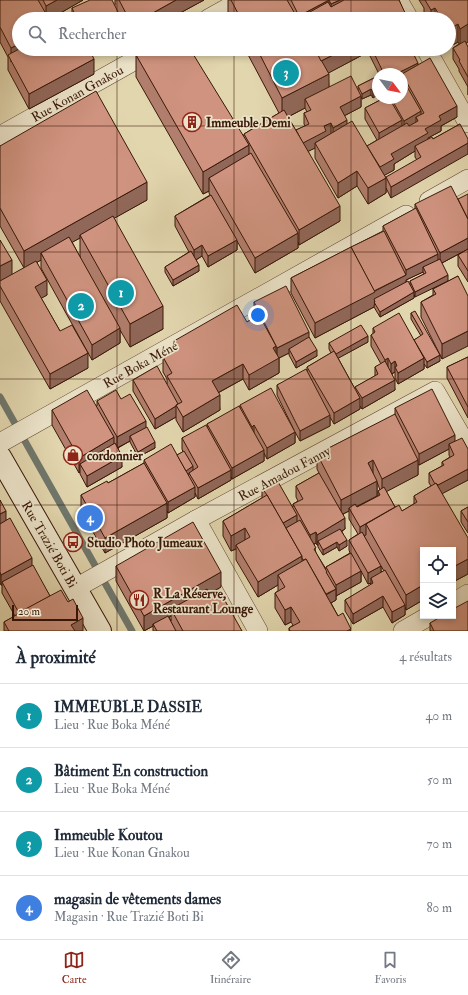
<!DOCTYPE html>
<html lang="fr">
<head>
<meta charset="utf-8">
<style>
  :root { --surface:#fff; --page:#f2f2f3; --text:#1f2937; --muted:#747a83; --line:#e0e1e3; --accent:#8f2418 }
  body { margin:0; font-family:"IM FELL Double Pica",serif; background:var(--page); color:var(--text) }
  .controls { position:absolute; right:12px; bottom:12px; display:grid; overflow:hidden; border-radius:0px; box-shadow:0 2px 6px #0003 }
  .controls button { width:36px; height:36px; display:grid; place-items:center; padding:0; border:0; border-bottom:1px solid var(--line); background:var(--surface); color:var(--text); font:20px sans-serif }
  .compass { position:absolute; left:372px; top:68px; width:36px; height:36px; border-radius:50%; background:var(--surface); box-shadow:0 2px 6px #0003; rotate:122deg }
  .scale { position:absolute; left:12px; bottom:10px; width:66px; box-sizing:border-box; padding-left:4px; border:2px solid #391808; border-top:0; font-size:11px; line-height:14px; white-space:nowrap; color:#391808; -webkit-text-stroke:3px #ece4ca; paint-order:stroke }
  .you { position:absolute; left:258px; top:315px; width:14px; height:14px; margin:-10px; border:3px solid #fff; border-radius:50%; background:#1a73e8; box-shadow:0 0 0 6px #1a73e833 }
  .badge { display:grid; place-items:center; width:26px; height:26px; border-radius:50%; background:var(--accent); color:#fff; font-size:13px; font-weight:700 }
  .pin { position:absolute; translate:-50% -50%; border:2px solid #fff; box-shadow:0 1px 4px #0006 }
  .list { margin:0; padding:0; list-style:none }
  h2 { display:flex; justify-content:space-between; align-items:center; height:52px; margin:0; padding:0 16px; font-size:17px }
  h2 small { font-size:13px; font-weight:400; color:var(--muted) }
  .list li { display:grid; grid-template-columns:26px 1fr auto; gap:12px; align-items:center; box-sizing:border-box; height:64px; padding:0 16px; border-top:1px solid var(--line) }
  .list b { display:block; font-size:15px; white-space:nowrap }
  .list p { margin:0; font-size:13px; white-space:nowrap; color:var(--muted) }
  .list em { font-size:13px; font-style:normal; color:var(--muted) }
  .icon { flex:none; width:22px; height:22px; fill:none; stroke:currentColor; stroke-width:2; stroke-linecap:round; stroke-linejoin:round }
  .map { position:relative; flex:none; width:468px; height:631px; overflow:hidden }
  .search { position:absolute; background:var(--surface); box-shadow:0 2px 6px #0003; left:12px; right:12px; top:12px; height:44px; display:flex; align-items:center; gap:10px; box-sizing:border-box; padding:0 14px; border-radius:22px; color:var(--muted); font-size:15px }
  .sheet { height:308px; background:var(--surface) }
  nav { display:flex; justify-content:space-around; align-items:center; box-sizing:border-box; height:56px; border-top:1px solid var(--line); background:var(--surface); font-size:11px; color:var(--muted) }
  nav a { display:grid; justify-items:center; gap:2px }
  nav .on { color:var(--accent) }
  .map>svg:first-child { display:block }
</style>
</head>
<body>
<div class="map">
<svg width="468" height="631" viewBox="0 0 468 631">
  <rect width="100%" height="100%" fill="#e2d6ae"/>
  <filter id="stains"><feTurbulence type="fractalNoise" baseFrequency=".005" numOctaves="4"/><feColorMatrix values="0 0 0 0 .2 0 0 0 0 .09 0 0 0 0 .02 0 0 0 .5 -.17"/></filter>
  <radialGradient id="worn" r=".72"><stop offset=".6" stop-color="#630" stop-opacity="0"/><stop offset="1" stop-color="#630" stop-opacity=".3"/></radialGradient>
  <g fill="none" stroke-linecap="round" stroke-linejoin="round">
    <path stroke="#70786d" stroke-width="7" d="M0 397 132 631"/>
    <g stroke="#634832" stroke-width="20">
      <g id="street">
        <path d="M398 0 409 19"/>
        <path d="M208 19 242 0"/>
        <path d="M426 49 468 123"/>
        <path d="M0 136 155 49"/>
        <path d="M429 201 468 179"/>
        <path d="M0 443 406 215"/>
        <path d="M196 520 258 631"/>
        <path d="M76 588 196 520 435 391 468 448"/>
        <path d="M453 603 468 594"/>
        <path d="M403 631 429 616"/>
      </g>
    </g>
    <g stroke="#391808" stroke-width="24">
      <path id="secondary" d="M0 457 100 631"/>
    </g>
    <use href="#street" stroke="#ece4ca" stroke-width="19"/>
    <use href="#secondary" stroke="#ece4ca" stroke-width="22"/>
  </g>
  <g fill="#b27e6d" stroke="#391808" fill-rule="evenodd">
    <path d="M0 0H83L50 19H19L94 74 29 109 8 70V57L0 42Z"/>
    <path d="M115 0H204L169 19H121L120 17V19H72V8L115 5Z"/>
    <path d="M228 0H399L407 19H229L228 16Z"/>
    <path d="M419 0H468V42L466 44 468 47V95V87L459 71V69L453 59V48L459 44 458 42 449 47V19H426L424 16V8Z"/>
    <path d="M245 49H411L418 65 457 117 441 126V131L428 138V139H433L460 124 391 198 386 188V193L368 204 357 186 338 198 315 158V148L308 151 340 221 299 245 298 242V248L255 273 237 241V250L208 267 202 256 196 260 199 271 173 286 165 272V267L189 252 175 226V216L210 195 209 193V191L203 194 136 77V55L244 136V134L279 113ZM368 52 379 74H402V98H384L365 108V119L377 140 367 146 347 124 344 116 361 107V97L362 99 371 95 373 98 374 78 358 86V91L329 87 328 73ZM305 108 307 112 304 113V124L305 126 296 130V131L288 117ZM415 151V157L417 160 386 178 384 175 394 170V164Z"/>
    <path d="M0 146 147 200 114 218 163 329 130 347 120 330V343L92 360 41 268V260L37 262 47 295 41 298 60 331 88 368 50 389 0 301V240L12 275 24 268 0 226ZM80 238V257L72 242Z"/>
    <path d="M415 204 468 249 442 263 415 297 414 295V298L380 317 374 307 315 338 291 293V278L383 231V226L415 209ZM423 272 424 274 410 281V285L406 281V280Z"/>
    <path d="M468 249V282L458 266V255Z"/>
    <path d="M458 276 442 359 421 317V302L433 295V289Z"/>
    <path d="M254 302 309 337 317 356 296 368 289 355V353L279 358V373L249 390 243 379 218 393 220 410 183 432 176 420V417L155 429 133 391V380L167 384V379L163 372V357L174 351V341L247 322 256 316 254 313Z"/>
    <path d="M411 313 440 361 427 368 424 364V369L398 384 395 378V372L392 374 395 390 362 409 360 406V409L334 424 330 417V426L300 441 295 432V443L267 459 264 453V461L232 479 231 477V480L198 499 195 493V497L168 513 167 511V518L105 553 81 511V495L108 483 144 463V460L177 455 183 452 182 449V438L207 428V424L240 408V405L294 430 277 395V385L307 372V367L331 353 329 349V343L368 342 338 358 355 389V387L375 376V367L381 364 371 346V335L373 334V328L414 340 421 336 411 319Z"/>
    <path d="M468 357V418L447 378V367Z"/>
    <path d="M121 399 146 427 155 448 138 457 130 442V441L118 448 122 467 87 487 80 474V472L79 473 52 425V410L97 406V401Z"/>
    <path d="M395 408 455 441 468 480 442 493 468 574 453 582V550H423V600L406 610 405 607V615L392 623 383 607 353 624 345 611V600L371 585V583L368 584 361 571V582L336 596V595V600L331 603 338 616 351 631H289V628L293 625 291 622 285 625 275 608V593L278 591V585L258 597 236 560V549L231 551 223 536V521L262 498V488L293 507V504L298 501 296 497V486L319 473 317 469V454L395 415ZM449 449V455L450 457 442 462V466L429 473V483L431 486 414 496V504L402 511 395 507 386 491 418 475V464L419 465ZM377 482 380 490 378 491V496L357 507 377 496ZM349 511V519L358 534 349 540V550L350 553 326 567V569L316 553 314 544 316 543 317 545H318V547L323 555 337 547 339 551 347 546 342 531 345 529 343 514ZM381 566 384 571 381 572Z"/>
    <path d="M0 500 6 521 32 566 50 596 83 631H4V622L15 616 2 593V585H1L0 583Z"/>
    <path d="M468 507V533L461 522V511Z"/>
    <path d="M116 566 221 587 209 593 242 631H153V626L144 631 116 581ZM171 616V621L169 617Z"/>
    <path d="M430 623 468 631H430Z"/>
  </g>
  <g fill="#916759" stroke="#391808">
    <path d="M57 0H83L50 19H46V6Z"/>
    <path d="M176 0H204L169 19H142Z"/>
    <path d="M329 0V15L299 18V16Z"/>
    <path d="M340 0H369L331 19V4Z"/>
    <path d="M435 8V19H431V10Z"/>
    <path d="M120 16V19H113Z"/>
    <path d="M458 24V42L449 47V29Z"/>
    <path d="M468 24V42L460 47V29Z"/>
    <path d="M19 44V49L11 62V48Z"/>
    <path d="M345 49H368V52L321 77V61Z"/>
    <path d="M94 59V74L29 109V94Z"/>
    <path d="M418 63V74H402V82V74H396Z"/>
    <path d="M329 74V96L305 99V108L282 120V98Z"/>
    <path d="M371 89V95L362 99V94Z"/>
    <path d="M378 89V95L373 98V92Z"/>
    <path d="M361 96V107L340 118V107Z"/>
    <path d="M457 106V117L441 126V131L428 138V144L415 146V151L394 164V170L378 179V168L391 154 425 129 439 116Z"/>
    <path d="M421 111V122L418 121 416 117V124L404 132V121Z"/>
    <path d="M347 120V131L333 139V128Z"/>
    <path d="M402 120V131L379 144V133Z"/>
    <path d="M331 123V134L315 143V148L303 154V143L324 126Z"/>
    <path d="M468 143V154L391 198V187Z"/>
    <path d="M249 145V167L209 178V191L203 194V172Z"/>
    <path d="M357 171V186L338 198V183Z"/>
    <path d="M386 178V193L368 204V188Z"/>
    <path d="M147 182V200L81 237 80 235V238L44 258 41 253V260L24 270V251Z"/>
    <path d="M340 206V221L299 245V230Z"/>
    <path d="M298 233V248L255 273V258Z"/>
    <path d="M468 238V249L440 264V253Z"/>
    <path d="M237 240V250L208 267V256Z"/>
    <path d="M202 245V256L194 261V250Z"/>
    <path d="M438 254V264L423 267V272L406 280V286L375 300 374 307 315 338V323L373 292 406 275V270Z"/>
    <path d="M12 260V282L0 286V266Z"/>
    <path d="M199 265V271L173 286V280Z"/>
    <path d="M448 275V281L415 297V292Z"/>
    <path d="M47 280V295L35 302V287Z"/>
    <path d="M414 292V298L380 317V312Z"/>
    <path d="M163 306V329L130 347V324Z"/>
    <path d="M120 328V343L92 360V345Z"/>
    <path d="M468 331V346L442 359V344Z"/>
    <path d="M309 332V342L289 349V353L279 358V373L249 390V375L273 348 276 346V359H277V348Z"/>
    <path d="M368 336V342L335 360V354Z"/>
    <path d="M317 350V356L296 368V362Z"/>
    <path d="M88 353V368L50 389V374Z"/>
    <path d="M440 355V361L427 368V362Z"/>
    <path d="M388 358V369L385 371V360Z"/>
    <path d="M424 358V369L398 384V373Z"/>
    <path d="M395 361V372L391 374V364Z"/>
    <path d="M243 364V379L212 396V381Z"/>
    <path d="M395 380V390L362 409V398Z"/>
    <path d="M220 395V410L183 432V417Z"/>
    <path d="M360 398V409L334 424V413Z"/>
    <path d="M176 406V417L155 429V419Z"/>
    <path d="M330 415V426L300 441V431Z"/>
    <path d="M146 421V432L130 436V441L117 448V437Z"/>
    <path d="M254 425V436L252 438V427Z"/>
    <path d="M295 432V443L267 459V448Z"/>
    <path d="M455 435V446L449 444V449L419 465V454Z"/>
    <path d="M114 437V452L80 464V472L79 473V458Z"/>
    <path d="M155 442V448L138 457V452Z"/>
    <path d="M264 450V461L232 479V468Z"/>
    <path d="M122 456V467L87 487V476Z"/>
    <path d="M373 460V475L368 463Z"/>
    <path d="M418 460V475L382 494V479Z"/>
    <path d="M193 466V472L189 473V475L185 477V471Z"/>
    <path d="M468 469V480L436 497V486Z"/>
    <path d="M231 470V480L198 499V488Z"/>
    <path d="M377 481V496L350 510 349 508V511L341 515V500Z"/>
    <path d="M195 487V497L168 513V502Z"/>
    <path d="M167 503V518L105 553V538Z"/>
    <path d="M396 507 366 524V535L360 538V527Z"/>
    <path d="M6 511V522L0 525V514Z"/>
    <path d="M297 515V526L287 532 283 523Z"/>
    <path d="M345 518V529L320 544 318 541V545H317V535Z"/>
    <path d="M245 528V543L236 545V549L231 551V536Z"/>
    <path d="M316 532V543L310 546V535Z"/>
    <path d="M347 540V546L339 551V545Z"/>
    <path d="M337 542V547L323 555V550Z"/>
    <path d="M302 556V571L278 575V585L258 597V582Z"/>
    <path d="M32 558V568L2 582V585H1V575Z"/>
    <path d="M468 559V574L453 582V567Z"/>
    <path d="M381 566V576L371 578V583L368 584V573Z"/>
    <path d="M361 571V582L336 596V585Z"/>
    <path d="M221 572V587L174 614 171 609V616L154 626 153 624V626L144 631V616Z"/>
    <path d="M423 585V600L406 610V595Z"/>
    <path d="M336 589V600L326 606V595Z"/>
    <path d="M383 596V607L353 624V614Z"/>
    <path d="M405 605V615L392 623V612Z"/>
    <path d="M291 607V622L285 625V610Z"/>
    <path d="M83 618V631H71V625Z"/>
  </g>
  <g fill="#cf937f" stroke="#391808">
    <path d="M0 0H38L49 19H19V44L11 48 0 27Z"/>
    <path d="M43 0H57L46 6Z"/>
    <path d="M90 0H112L120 16 113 19H77L72 8Z"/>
    <path d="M119 0H176L142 19H129Z"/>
    <path d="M231 0H287L298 19H241Z"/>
    <path d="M291 0H340L331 4 329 0 299 16Z"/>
    <path d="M344 0H399L407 17 403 19H299V18L328 2 331 7Z"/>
    <path d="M425 0H468V24L460 29 458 24 449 29V19H442L435 8 431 10Z"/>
    <path d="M465 41 468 47V77L459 61 460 60 453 48Z"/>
    <path d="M19 49H89L94 59 29 94 8 55Z"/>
    <path d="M146 49H190L249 145 203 172 136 55Z"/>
    <path d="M257 49H315L329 74 282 98Z"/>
    <path d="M315 49H345L321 61Z"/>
    <path d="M372 49H411L418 63 396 74H384Z"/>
    <path d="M430 58 457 106 439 116 441 120 425 129 428 133 391 154 394 159 380 167 367 146 407 123 409 126 418 121 416 117 424 113 402 74Z"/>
    <path d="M351 76 361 96 340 107 347 120 333 128 331 123 324 126 326 131 303 143 296 130 309 124 304 113 311 110 305 99Z"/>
    <path d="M374 78 378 87V89L373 92 371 89 362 94 358 86Z"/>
    <path d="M402 78 421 111 404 121 391 98H402Z"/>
    <path d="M96 91 147 182 24 251 0 208V146Z"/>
    <path d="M384 98H389L402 120 379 133 365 108Z"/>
    <path d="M284 110 340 206 299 230 244 134Z"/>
    <path d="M352 121 386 178 368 188 357 171 338 183 315 143Z"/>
    <path d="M460 124 468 139V143L391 187 386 177 421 157 415 146 432 137 433 139Z"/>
    <path d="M251 153 298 233 255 258 209 178Z"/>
    <path d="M451 186 468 219V238L440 253 415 204Z"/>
    <path d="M468 194V219L458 199Z"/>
    <path d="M211 195 237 240 208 256 202 245 194 250 175 216Z"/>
    <path d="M416 208 438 254 406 270 383 226Z"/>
    <path d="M113 216 163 306 130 324 80 235Z"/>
    <path d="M384 231 406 275 374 291 351 247Z"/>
    <path d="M69 237 120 328 92 345 41 253Z"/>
    <path d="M0 240 12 260 0 266Z"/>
    <path d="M351 247 375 292 315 323 291 278Z"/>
    <path d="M468 249V271L458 255Z"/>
    <path d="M191 251 199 265 173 280 165 267Z"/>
    <path d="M440 259 448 275 415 292 410 281 426 273 423 267Z"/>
    <path d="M36 261 47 280 35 287 60 331 72 325 88 353 50 374 0 286V281Z"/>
    <path d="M458 276 468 296V331L442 344 421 302 436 294 433 289Z"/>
    <path d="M408 281 414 292 380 312 374 302H375L374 299Z"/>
    <path d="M286 286 309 332 277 348 254 302Z"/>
    <path d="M237 305 247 322 259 315 276 346 273 348 279 358 249 375 243 364 212 381 220 395 183 417 176 405 182 402 167 376 172 373 163 357 178 349 174 341Z"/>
    <path d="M415 311 440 355 427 362 414 340 423 334 411 313Z"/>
    <path d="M399 313 424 358 398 373 395 367 397 366 395 361 391 364 388 358 385 360 371 335 375 332 373 328Z"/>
    <path d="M361 325 368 336 336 354 329 343Z"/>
    <path d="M309 337 317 350 296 362 289 349Z"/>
    <path d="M334 351 360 398 334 413 307 367Z"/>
    <path d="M468 357V407L447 367Z"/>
    <path d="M385 361 395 380 362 398 355 387 378 374 375 367Z"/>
    <path d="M157 366 178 404 176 405V406L155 419 133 380Z"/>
    <path d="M306 369 330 415 300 431 277 385Z"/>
    <path d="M271 388 295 432 267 448 254 425 252 427 240 405Z"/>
    <path d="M432 389 455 435 419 454 395 408Z"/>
    <path d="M87 390 114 437 79 458 52 410Z"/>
    <path d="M116 390 121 399 130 394 146 421 117 437 97 401Z"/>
    <path d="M239 406 264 450 232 468 207 424Z"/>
    <path d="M395 414 418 460 382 479 373 460 368 463 377 481 341 500 317 454Z"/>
    <path d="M206 425 231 470 198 488 189 473 198 467 182 438Z"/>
    <path d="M147 427 155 442 138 452 130 436Z"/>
    <path d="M462 438 468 449V469L438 485 436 483 435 484 429 473 444 465 442 462 454 455 449 444Z"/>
    <path d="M115 443 122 456 87 476 80 464Z"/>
    <path d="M171 444 195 487 168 502 144 460Z"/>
    <path d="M184 451 193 466 186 471 177 455Z"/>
    <path d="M144 463 167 503 105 538 81 495 107 481 108 483Z"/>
    <path d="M319 473 345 518 317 535 316 532 310 535 293 504 303 499 296 486Z"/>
    <path d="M277 480 297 515 283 523 267 495 262 488Z"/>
    <path d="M436 483 468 538V559L453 567V550H423V585L406 595 366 524 399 505 402 511 417 502 414 496Z"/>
    <path d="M384 487 395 507 360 527 349 508 355 504 357 507 380 495 378 491Z"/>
    <path d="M267 495 302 556 258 582 236 545 250 537 245 528 231 536 223 521Z"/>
    <path d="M0 500 6 511 0 514Z"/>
    <path d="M468 507V522L461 511Z"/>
    <path d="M10 518 32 558 1 575 0 572V524Z"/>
    <path d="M300 520 316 548 314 549 327 572H326L336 589 326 594 306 559 303 560 302 558V556L286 528Z"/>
    <path d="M193 522 221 572 144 616 116 566Z"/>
    <path d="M340 529 347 540 339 545 337 542 323 550 318 541Z"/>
    <path d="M362 532 381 566 368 573 349 540Z"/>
    <path d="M351 553 361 571 336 585 326 567Z"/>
    <path d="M306 559 338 616 343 613 351 629 347 631H290L289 628 300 622 291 607 285 610 275 593 285 587 278 575Z"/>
    <path d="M33 565 50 596 19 613 2 582Z"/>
    <path d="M385 570 405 605 392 612 383 596 353 614 345 600 373 583 371 578Z"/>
    <path d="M207 589 210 594 219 590 242 631H183L171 609Z"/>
    <path d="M61 590 68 602 73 599 83 618 71 625 75 631H9L4 622 18 614V613Z"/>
    <path d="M468 601V631H434L430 623 442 616H453V609Z"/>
    <path d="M168 616 176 631H157L153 624Z"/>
  </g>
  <path fill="none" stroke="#391808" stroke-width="1" stroke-opacity="0.55" d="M117 0V19M234 0V19M351 0V19M117 49V631M234 49V631M351 49V631M0 126H468M0 252H468M0 379H468M0 505H468"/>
  <defs>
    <g id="building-ring" transform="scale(1)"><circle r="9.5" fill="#ece4ca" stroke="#8f2418" stroke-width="1.5"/><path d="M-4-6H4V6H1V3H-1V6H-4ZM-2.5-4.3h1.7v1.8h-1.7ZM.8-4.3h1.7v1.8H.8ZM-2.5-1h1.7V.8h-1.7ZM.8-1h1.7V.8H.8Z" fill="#8f2418"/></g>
    <g id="shop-ring" transform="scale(1)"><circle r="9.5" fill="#ece4ca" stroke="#8f2418" stroke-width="1.5"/><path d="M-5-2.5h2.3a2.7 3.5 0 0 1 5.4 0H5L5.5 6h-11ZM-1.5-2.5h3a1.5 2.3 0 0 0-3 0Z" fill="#8f2418"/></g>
    <g id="bus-ring" transform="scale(1)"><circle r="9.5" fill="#ece4ca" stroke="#8f2418" stroke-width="1.5"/><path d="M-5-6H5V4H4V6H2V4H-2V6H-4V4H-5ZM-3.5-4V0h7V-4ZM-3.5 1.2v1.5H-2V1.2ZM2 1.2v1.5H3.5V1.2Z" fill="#8f2418"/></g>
    <g id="restaurant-ring" transform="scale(1)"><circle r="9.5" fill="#ece4ca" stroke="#8f2418" stroke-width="1.5"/><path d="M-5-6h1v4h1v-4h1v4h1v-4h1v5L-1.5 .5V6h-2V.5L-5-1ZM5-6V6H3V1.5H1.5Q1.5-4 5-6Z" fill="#8f2418"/></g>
  </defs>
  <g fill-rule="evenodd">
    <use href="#building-ring" x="192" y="122"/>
    <use href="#shop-ring" x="73" y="455"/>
    <use href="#bus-ring" x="73" y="542"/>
    <use href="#restaurant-ring" x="139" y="600"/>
  </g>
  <g text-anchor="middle" stroke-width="3.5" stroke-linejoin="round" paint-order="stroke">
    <g font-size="13" fill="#391808" stroke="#ece4ca">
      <text transform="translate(77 93) rotate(-29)" y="5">Rue Konan Gnakou</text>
      <text transform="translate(140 364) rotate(-29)" y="5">Rue Boka Méné</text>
      <text transform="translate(284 473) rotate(-28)" y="5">Rue Amadou Fanny</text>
      <text transform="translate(50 544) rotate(60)" y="5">Rue Trazié Boti Bi</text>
    </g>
    <g font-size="13" font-weight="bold" fill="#391808" stroke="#ece4ca" text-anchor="start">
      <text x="206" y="127">Immeuble Demi</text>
      <text x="87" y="460">cordonnier</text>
      <text x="87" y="547">Studio Photo Jumeaux</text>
      <text x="153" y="598">R La Réserve,<tspan x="153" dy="15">Restaurant Lounge</tspan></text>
    </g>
  </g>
  <rect width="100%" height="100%" filter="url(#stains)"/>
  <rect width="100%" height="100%" fill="url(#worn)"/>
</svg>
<div class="controls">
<button><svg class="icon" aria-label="locate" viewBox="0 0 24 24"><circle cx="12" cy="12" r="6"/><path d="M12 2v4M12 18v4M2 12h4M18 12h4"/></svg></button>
<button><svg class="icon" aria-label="layers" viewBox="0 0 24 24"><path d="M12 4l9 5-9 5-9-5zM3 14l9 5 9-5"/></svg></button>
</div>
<svg class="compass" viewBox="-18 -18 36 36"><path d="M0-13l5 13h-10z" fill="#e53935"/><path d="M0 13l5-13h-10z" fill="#747a83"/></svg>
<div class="scale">20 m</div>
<div class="you"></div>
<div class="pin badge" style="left:121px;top:293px;background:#0f9aa8">1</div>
<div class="pin badge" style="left:81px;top:306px;background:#0f9aa8">2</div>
<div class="pin badge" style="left:286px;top:73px;background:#0f9aa8">3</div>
<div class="pin badge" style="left:90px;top:518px;background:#3f7fe0">4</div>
<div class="search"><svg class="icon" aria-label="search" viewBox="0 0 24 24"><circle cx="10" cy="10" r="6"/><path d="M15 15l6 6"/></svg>Rechercher</div>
</div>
<section class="sheet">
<h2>À proximité<small>4 résultats</small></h2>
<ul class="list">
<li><span class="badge" style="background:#0f9aa8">1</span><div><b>IMMEUBLE DASSIE</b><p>Lieu · Rue Boka Méné</p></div><em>40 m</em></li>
<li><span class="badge" style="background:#0f9aa8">2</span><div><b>Bâtiment En construction</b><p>Lieu · Rue Boka Méné</p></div><em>50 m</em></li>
<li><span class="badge" style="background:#0f9aa8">3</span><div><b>Immeuble Koutou</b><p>Lieu · Rue Konan Gnakou</p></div><em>70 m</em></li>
<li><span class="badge" style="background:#3f7fe0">4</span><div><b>magasin de vêtements dames</b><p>Magasin · Rue Trazié Boti Bi</p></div><em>80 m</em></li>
</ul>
</section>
<nav>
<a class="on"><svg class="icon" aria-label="map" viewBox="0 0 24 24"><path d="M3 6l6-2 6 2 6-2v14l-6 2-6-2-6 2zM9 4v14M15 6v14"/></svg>Carte</a>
<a><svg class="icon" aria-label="directions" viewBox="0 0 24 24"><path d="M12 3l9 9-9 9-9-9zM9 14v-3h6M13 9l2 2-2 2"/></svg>Itinéraire</a>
<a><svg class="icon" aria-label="saved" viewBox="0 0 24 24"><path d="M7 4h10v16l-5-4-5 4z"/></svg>Favoris</a>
</nav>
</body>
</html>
